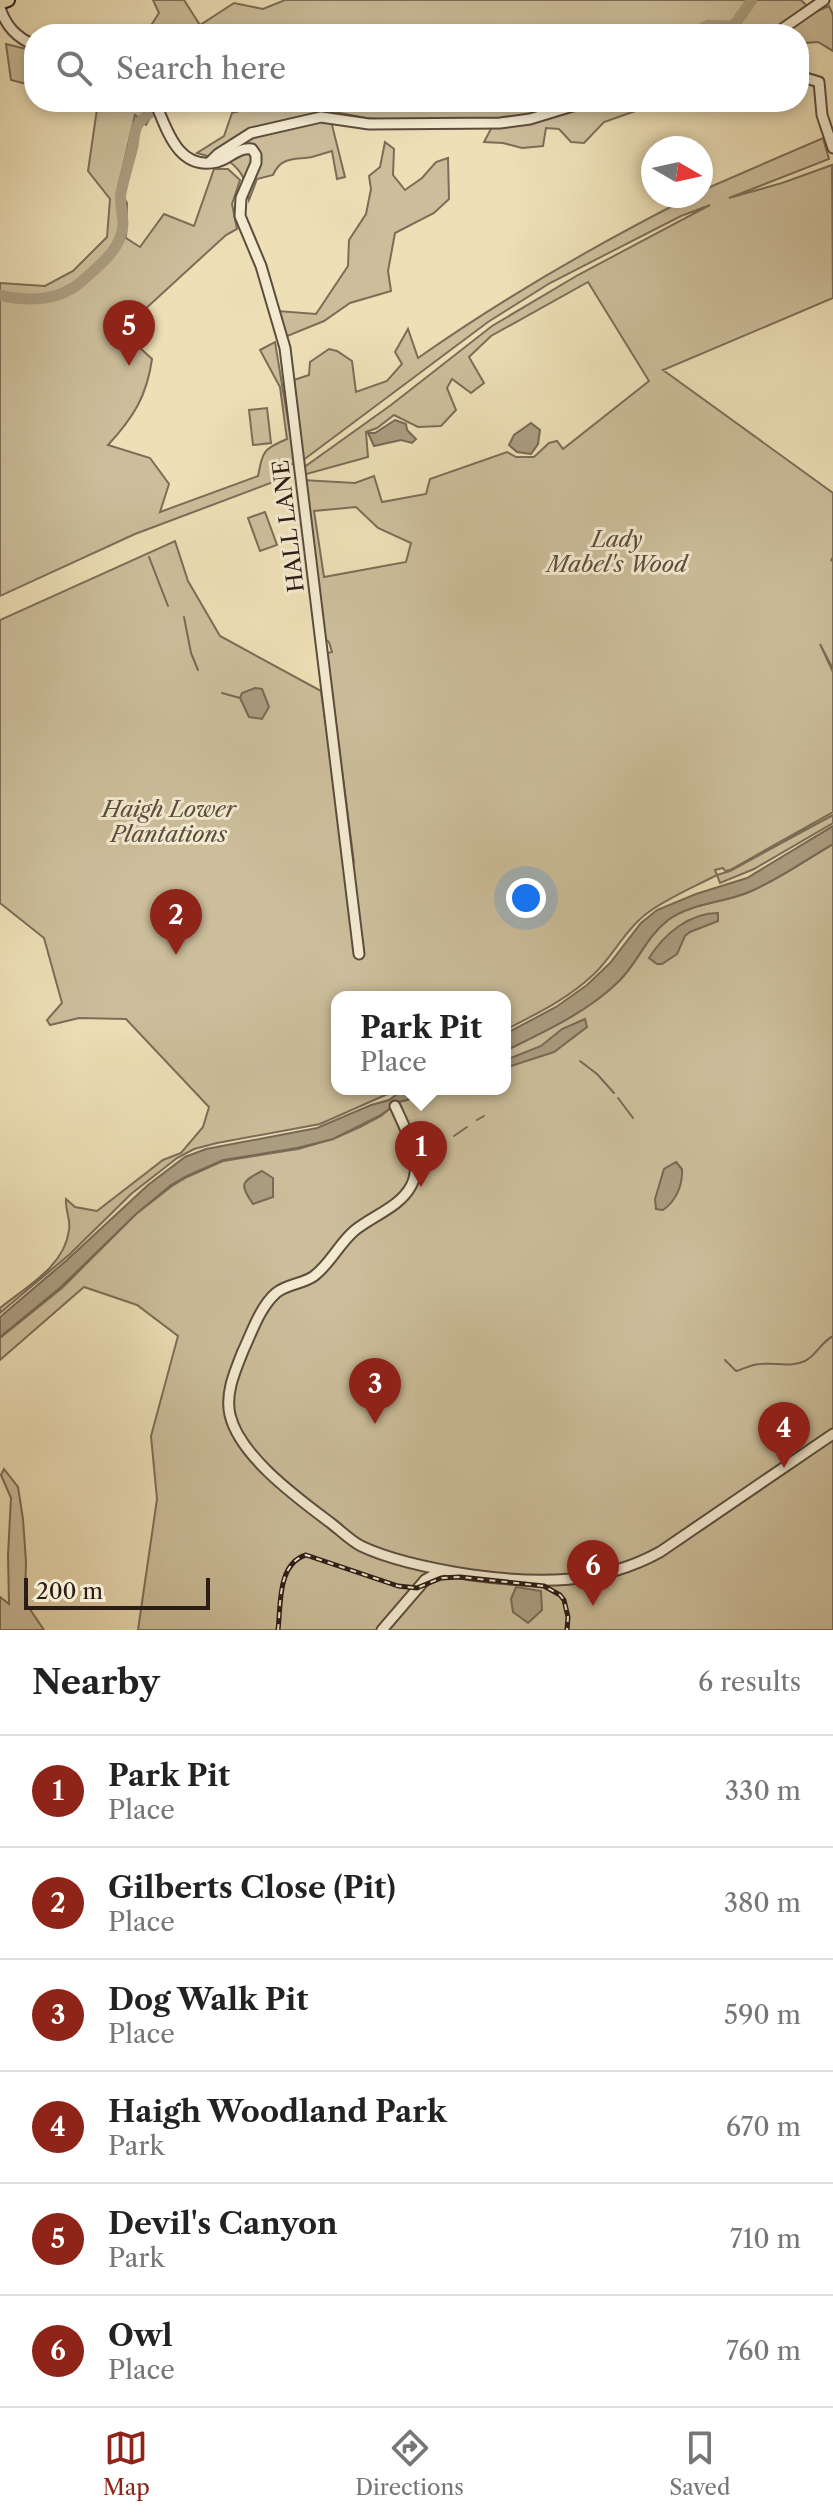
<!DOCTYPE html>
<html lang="en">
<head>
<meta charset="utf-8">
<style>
  :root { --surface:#fff; --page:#f6f6f6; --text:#222; --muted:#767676; --line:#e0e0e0; --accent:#8f2418 }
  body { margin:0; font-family:"Libre Caslon Text",serif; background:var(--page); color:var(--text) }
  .compass { position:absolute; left:641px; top:136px; width:72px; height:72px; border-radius:50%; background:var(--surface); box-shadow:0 4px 12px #0003; rotate:99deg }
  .scale { position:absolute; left:24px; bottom:20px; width:186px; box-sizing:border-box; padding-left:8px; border:4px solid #2b1c16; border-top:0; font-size:22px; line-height:28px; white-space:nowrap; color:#2b1c16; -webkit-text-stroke:6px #f3ead0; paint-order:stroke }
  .you { position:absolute; left:526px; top:898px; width:28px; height:28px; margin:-20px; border:6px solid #fff; border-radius:50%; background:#1a73e8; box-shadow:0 0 0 12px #1a73e833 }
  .badge { display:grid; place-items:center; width:52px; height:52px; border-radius:50%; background:var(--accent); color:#fff; font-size:26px; font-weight:700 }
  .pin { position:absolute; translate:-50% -66px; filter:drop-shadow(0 2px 4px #0008) }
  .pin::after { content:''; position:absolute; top:42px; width:28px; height:24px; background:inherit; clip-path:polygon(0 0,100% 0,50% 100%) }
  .popup { position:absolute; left:331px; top:991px; width:180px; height:104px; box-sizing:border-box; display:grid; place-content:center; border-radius:16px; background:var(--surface); filter:drop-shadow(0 2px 6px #0005); font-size:26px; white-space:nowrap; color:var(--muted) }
  .popup b { font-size:30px; color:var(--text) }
  .popup::after { content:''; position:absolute; left:50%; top:100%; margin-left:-16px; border:16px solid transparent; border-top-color:var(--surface) }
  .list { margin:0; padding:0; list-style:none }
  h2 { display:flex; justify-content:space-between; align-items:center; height:104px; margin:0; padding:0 32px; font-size:34px }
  h2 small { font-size:26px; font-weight:400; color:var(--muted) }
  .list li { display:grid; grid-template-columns:52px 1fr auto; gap:24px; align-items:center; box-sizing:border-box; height:112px; padding:0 32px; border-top:2px solid var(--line) }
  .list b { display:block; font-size:30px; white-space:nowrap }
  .list p { margin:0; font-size:26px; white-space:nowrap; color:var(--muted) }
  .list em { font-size:26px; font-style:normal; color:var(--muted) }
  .icon { flex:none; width:44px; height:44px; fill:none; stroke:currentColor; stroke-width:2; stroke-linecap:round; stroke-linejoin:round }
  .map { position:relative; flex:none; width:833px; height:1630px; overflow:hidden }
  .search { position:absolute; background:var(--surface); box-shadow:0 4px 12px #0003; left:24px; right:24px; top:24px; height:88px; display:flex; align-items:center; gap:20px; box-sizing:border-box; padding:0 28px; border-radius:32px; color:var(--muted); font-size:30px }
  .sheet { height:776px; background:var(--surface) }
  nav { display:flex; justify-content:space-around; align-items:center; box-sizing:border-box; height:112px; border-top:2px solid var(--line); background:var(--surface); font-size:22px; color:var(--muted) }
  nav a { display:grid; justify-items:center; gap:4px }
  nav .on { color:var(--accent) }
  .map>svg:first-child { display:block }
</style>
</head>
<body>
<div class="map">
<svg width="833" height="1630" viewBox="0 0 833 1630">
  <rect width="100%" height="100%" fill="#eddfb6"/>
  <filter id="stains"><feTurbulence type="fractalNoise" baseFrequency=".0025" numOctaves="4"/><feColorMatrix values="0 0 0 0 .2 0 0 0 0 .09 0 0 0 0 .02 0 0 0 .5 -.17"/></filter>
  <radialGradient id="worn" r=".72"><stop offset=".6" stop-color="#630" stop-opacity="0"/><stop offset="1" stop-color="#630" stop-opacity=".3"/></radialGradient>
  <g fill="#ccbe9b" stroke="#7c6d58" stroke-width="2" fill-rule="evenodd">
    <path d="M153 0H184L200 25 234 3 263 9 285 0H801L808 7 769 34H134L136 27 148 30 159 13Z"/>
    <path d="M829 6 833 15V51L818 42 805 43 804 82H799V34H781L810 14Z"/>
    <path d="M6 44 34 51V86L11 80Z"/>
    <path d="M98 102H140L150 118 146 125 135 115 118 188 127 203 126 238 140 247 164 214 194 226 214 169H228L240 180 232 204 237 229 226 235 131 322 139 347 152 359C147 396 133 418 108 445L150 458 169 484 160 512 258 476C263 451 263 449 287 439L280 387 260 350 275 342 292 445 297 459 276 481 135 534 0 596V283L45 286 73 271 107 237 110 199 88 171Z"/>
    <path d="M302 102H661L604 122 584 143 571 142 559 129 546 128 543 146 522 148 503 143 484 142 492 127 366 118 334 112 332 125 345 177 337 179 332 151C325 153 319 155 312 157 295 160 281 156 273 175L257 179 249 200C245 176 242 170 221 155L207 156 197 153 224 136 232 113 254 107 301 105Z"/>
    <path d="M823 138 829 159 729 198 782 183 832 165 833 298 663 370 833 493V557L831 561 833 559V669L820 644 833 672V812L730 870 725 871 723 868 715 870 717 875 730 871 833 815V823L754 869 720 883 717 875C694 887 667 898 646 914 625 930 613 956 594 974 568 999 536 1014 505 1030V997H337V1089H399L320 1124 217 1143 194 1149 177 1158 131 1194 70 1254 0 1313V1308C26 1287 65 1266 69 1230 71 1220 65 1210 66 1199L75 1207 97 1211 163 1160 181 1153 203 1127 209 1107 126 1019 79 1018 50 1025 47 1020 62 1003 44 938 0 903V620L175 541 188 581 220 636 321 691 339 818 354 863 327 653 332 652 329 642 320 635 303 480 355 483 374 476 382 502 426 494 430 479 507 452 516 457H534L549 443 557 441 563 449 649 381 588 282 491 336 469 357 484 383 471 393 452 379 447 388 456 410 441 426 418 427 394 415 377 428 366 432 368 457 303 475V468L391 405 492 326 578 275 710 205 681 216 550 283 488 322 302 461 294 380 309 375 310 362 329 349 337 351 352 361 356 392 387 381 402 364 395 352 408 329 418 358C505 297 597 244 692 196H701L703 190ZM356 507 378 528 411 543 406 562 324 577 314 511Z"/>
    <path d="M385 142 394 149 393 175 405 190 422 178 436 162 448 158 449 199 434 213 395 233 388 271 391 291 350 303 324 321 285 337 278 311 316 314 348 266 349 240 366 214 371 189 369 176 380 167Z"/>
    <path d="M267 408 271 443 253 445 249 410Z"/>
    <path d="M265 512 277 545 260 551 248 518Z"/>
    <path d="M833 844V1630H138L157 1499 151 1436 178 1336 137 1305 84 1287 0 1360V1338L62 1288 136 1214 172 1186 187 1177 223 1161 298 1149 333 1139 360 1127 381 1116 398 1102 407 1100 428 1089H505V1051C544 1031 587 1012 619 981 638 963 645 938 668 920 691 903 723 903 749 892 778 880 806 860 833 844Z"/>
    <path d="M4 1469 18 1487 23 1519 26 1562 25 1602 44 1630H0V1597L9 1604 8 1555 11 1498 1 1475Z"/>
  </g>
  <g fill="#ab9d80" stroke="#786956" stroke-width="2">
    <path d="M395 420 406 424 407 430 416 439 412 443 401 440 374 446 368 433H375Z"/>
    <path d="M531 423 540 430 538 444 531 454 517 452 509 445 514 435Z"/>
    <path d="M255 688 262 689 269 707 262 719 249 717 240 698 242 693Z"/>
    <path d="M833 826V844C805 860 778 880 749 892 723 903 691 903 668 920 646 937 638 962 619 981 588 1012 544 1032 505 1051V1034L556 1007 587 985 610 963 641 923 657 910 696 894 747 878Z"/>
    <path d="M718 913V921L690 932 685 936 677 954 662 964H657L649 958C664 934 689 913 718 913Z"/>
    <path d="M585 1019 587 1027 554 1052 511 1066 506 1064 508 1059 541 1046 562 1029Z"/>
    <path d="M404 1089H428L407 1100 398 1102 381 1115 333 1139 297 1148 223 1160 187 1176 171 1185 136 1214 61 1287 0 1337V1317L67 1260 148 1185 185 1157 206 1149 317 1128 371 1105 389 1100Z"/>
    <path d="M676 1162 682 1169C683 1185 676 1201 663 1210L656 1209 655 1199 664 1169Z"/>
    <path d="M262 1171 273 1178V1197L253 1204C240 1185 240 1182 262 1171Z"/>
    <path d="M516 1587 541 1591 542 1610 528 1623 513 1612 511 1599Z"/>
  </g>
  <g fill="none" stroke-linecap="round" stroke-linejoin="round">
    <g stroke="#786956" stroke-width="2">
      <path d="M149 557 168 606"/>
      <path d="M184 617 191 653 198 670"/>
      <path d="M222 693 240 698"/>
      <path d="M580 1061 597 1074 614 1093"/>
      <path d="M618 1098 633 1118"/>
      <path d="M477 1120 484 1116"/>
      <path d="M454 1136 467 1127"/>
      <path d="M725 1360 736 1371C744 1369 752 1364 760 1364 775 1362 790 1368 805 1361 816 1356 821 1342 833 1336"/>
    </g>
    <g stroke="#ab9d80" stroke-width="11">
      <path d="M692 34 708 25 731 26 735 24 752 0"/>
      <path d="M357 102 378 106 440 102"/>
      <path d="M0 295C28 302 59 301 81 282 98 266 122 250 123 224 123 214 119 203 121 193 124 178 129 162 133 146 134 139 134 129 139 123 145 115 155 111 161 102"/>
    </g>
    <g stroke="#5c4d3e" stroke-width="13">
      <g id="minor">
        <path d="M0 8C6 26 16 37 34 45"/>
        <path d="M775 34 824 0"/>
        <path d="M799 76 819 82 822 115 833 148"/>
        <path d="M155 102C167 130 178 171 217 162 230 159 237 147 252 149L256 155V163L241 198 240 216 261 266 285 348 359 954"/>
        <path d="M210 162 218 154 251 133 321 117 369 124 500 123 530 119 586 102"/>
        <path d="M395 1106C405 1128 424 1163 411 1186 400 1207 372 1216 354 1231 339 1244 330 1264 314 1276 303 1284 287 1284 276 1293 260 1307 252 1332 243 1351 235 1371 225 1393 230 1415 240 1457 299 1499 332 1524 341 1531 351 1541 361 1546 390 1560 440 1570 472 1575 538 1584 600 1585 660 1552L833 1434"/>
        <path d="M382 1630 425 1580 441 1571"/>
      </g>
    </g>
    <g stroke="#2b1c16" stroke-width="16">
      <path id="highway" d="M0 3 8 0"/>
    </g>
    <use href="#minor" stroke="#f3ead0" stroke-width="9"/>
    <use href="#highway" stroke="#eddfb6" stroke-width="12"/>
    <g stroke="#2b1c16" stroke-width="5">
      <path id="rail" d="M278 1630C281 1605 277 1564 306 1555L398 1586 417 1588 441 1578 460 1577 544 1586 560 1595 564 1600 568 1617 567 1630"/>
    </g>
    <use href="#rail" stroke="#f3ead0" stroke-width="2" stroke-dasharray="6" stroke-linecap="butt"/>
  </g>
  <g text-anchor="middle" stroke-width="6" stroke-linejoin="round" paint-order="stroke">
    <g font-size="22" fill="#2b1c16" stroke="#f3ead0">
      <text transform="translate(288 526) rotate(-97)" y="8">HALL LANE</text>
    </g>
    <g font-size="22" font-style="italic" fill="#5b4d3e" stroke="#f3ead0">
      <text x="617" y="547">Lady<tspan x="617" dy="25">Mabel's Wood</tspan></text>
      <text x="169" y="817">Haigh Lower<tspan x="169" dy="25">Plantations</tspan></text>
    </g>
  </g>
  <rect width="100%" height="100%" filter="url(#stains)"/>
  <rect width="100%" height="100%" fill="url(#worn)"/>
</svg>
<svg class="compass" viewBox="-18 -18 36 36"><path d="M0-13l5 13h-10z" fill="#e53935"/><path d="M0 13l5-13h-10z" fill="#767676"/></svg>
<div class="scale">200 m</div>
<div class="you"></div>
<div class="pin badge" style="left:421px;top:1187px">1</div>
<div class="popup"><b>Park Pit</b>Place</div>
<div class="pin badge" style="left:176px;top:955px">2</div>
<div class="pin badge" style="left:375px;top:1424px">3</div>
<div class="pin badge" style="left:784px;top:1468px">4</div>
<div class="pin badge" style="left:129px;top:366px">5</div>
<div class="pin badge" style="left:593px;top:1606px">6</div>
<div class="search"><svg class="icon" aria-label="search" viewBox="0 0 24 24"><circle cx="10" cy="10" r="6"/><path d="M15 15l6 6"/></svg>Search here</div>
</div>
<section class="sheet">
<h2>Nearby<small>6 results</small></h2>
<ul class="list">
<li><span class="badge">1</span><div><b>Park Pit</b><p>Place</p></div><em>330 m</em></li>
<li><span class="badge">2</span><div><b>Gilberts Close (Pit)</b><p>Place</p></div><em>380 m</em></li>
<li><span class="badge">3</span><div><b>Dog Walk Pit</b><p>Place</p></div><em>590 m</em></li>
<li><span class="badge">4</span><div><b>Haigh Woodland Park</b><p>Park</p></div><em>670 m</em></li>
<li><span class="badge">5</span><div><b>Devil's Canyon</b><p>Park</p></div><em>710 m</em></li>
<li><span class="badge">6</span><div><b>Owl</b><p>Place</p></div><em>760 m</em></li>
</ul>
</section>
<nav>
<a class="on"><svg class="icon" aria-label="map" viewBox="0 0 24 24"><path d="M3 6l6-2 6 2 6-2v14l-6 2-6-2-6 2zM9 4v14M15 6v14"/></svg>Map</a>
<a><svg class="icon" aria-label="directions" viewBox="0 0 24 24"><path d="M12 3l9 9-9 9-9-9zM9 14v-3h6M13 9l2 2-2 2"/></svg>Directions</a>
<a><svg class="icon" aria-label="saved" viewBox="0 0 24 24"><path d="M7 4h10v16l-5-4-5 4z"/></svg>Saved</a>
</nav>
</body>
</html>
